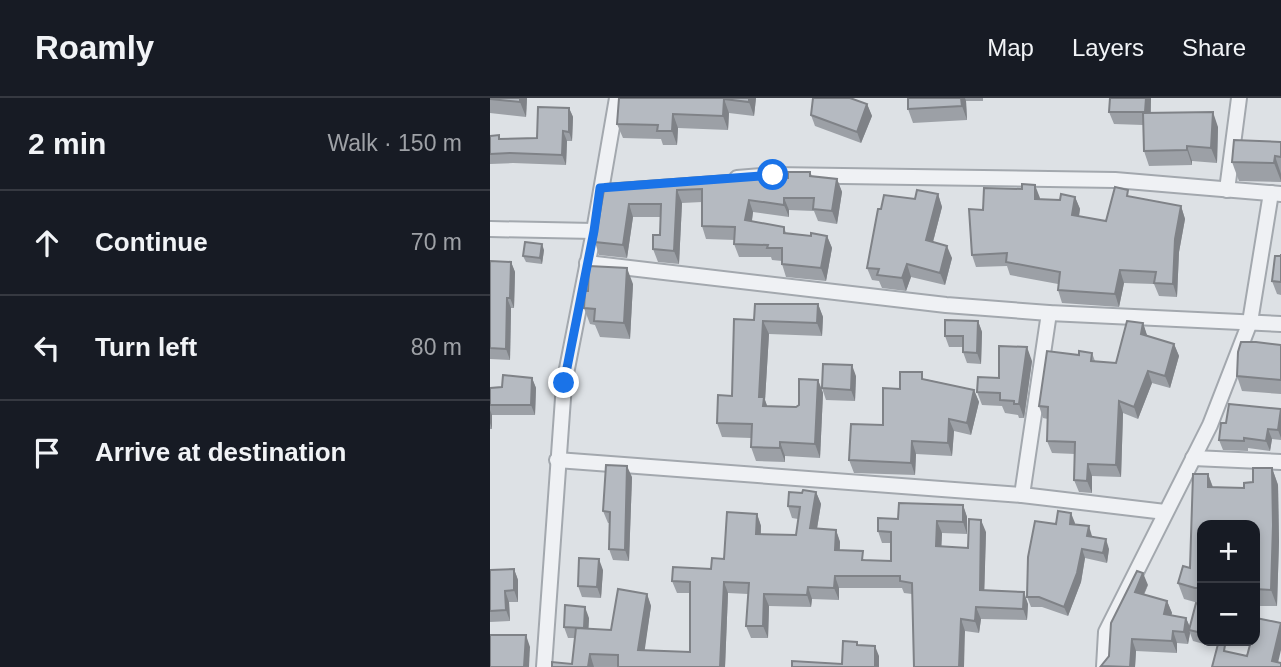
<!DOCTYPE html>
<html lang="en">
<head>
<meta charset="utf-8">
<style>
  :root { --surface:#171b24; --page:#242831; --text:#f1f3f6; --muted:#9ea1a6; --line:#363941 }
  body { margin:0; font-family:Arial,sans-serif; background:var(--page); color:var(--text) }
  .controls { position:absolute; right:21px; bottom:21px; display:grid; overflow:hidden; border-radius:14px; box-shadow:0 4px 10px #0003 }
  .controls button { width:63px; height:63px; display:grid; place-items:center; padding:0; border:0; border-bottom:2px solid var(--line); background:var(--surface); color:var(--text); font:35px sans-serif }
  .stop { position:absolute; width:21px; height:21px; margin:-16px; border:5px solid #1a73e8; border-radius:50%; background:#fff }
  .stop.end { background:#1a73e8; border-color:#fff; box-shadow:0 2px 7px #0008 }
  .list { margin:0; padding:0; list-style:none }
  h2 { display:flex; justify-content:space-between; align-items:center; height:91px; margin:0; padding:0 28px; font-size:30px }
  h2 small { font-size:23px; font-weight:400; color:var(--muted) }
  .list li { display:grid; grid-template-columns:46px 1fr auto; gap:21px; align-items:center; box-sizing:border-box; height:105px; padding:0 28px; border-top:2px solid var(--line) }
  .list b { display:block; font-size:26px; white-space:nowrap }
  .list em { font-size:23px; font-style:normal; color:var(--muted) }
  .icon { flex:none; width:38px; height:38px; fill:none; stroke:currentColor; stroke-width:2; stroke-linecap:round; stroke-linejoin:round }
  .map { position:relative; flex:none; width:791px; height:569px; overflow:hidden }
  header { display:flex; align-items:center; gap:42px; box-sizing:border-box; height:98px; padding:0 35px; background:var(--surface); border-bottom:2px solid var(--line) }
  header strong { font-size:33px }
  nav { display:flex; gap:38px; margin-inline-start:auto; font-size:24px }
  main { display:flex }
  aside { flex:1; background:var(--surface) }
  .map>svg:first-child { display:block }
</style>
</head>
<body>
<header>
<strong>Roamly</strong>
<nav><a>Map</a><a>Layers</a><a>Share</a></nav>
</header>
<main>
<aside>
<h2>2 min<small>Walk · 150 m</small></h2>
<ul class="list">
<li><svg class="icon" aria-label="ahead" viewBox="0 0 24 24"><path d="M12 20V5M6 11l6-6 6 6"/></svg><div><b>Continue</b></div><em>70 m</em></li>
<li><svg class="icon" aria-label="left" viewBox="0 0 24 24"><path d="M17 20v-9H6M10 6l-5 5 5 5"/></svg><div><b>Turn left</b></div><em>80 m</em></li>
<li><svg class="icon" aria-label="arrive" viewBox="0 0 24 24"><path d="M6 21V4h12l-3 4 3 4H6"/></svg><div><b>Arrive at destination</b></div></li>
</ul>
</aside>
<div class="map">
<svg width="791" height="569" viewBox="0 0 791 569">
  <rect width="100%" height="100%" fill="#dde1e5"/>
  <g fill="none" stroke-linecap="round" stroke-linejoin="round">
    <g stroke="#a3a8ae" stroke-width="18">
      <g id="street">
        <path d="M247 80 283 77 625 82 791 96"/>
        <path d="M737 92 749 0"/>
        <path d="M0 131 104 133"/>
        <path d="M97 165 456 207 559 215 791 226"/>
        <path d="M703 360 791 364"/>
        <path d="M67 362 532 397 675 414"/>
        <path d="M532 397 559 215"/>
        <path d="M54 569 74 286 104 133 127 0"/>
        <path d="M614 569 616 534 720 327 760 224 781 95"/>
      </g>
    </g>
    <use href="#street" stroke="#eff1f4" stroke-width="14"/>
  </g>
  <g fill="#9ca0a6">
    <path d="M0 0H37L36 19 0 15Z"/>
    <path d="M129 0H266L264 18 239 15 238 32 188 30 187 47H173L171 41 133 40 127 26Z"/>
    <path d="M418 0H493V3H476L477 22 423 25 418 11Z"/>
    <path d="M620 0H661V15L728 29 727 65 702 63V67L659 68 654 53 653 27 624 26 619 14Z"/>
    <path d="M377 6 382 18 371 45 325 28 321 17Z"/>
    <path d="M79 10 83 19 82 43H77L76 67 23 65 0 66V38L10 41 47 40Z"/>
    <path d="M791 44V84L749 83 742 64Z"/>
    <path d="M320 74 322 78 347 81 352 94 347 126 328 123 324 113 299 112V119L263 114 262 123 294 129 296 135 321 138H337L342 150 336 183 296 179 292 166V163L282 162 281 159H249L244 146 245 142 216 141 212 128V104L192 105 189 166 168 164 163 151 170 137 171 119H143L137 160 109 157 105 144 115 86 298 80Z"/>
    <path d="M448 96 452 109 443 144 462 160 455 187 421 179 416 193 392 190 389 183 382 182 377 170 425 101Z"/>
    <path d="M585 99 590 111 589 118 616 123 641 99 691 108 695 121 689 154 687 199 669 198 664 186 634 185 629 209 572 205 568 192V186L520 177 517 168 486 169 482 157 550 100V101L570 102Z"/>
    <path d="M54 152 52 166 36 164 33 158Z"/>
    <path d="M791 156V197L787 196 782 183Z"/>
    <path d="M0 163 21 164 25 174 24 210H21L20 262 0 261Z"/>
    <path d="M143 186 140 241 110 239 105 227 100 226 94 210Z"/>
    <path d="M328 206 333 219 332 238 279 236 275 302 277 308 306 309 309 307 328 282 333 295 330 360 295 358V364L266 363 261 349V340L232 339 227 325 242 298 264 222Z"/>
    <path d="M488 223 492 234 491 266 477 265 473 254V249H459L455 238Z"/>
    <path d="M653 225 657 238 684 246 689 258 680 290 662 285 648 321 633 315 631 379 602 378V395L589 394 584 382 585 356 562 355 557 343 558 321 553 320 549 308 589 257 602 255 605 263 626 265Z"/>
    <path d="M791 247V296L752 293 747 278Z"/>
    <path d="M542 263 534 320H529L528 317 515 315 512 308 492 307 487 294 509 280Z"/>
    <path d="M366 278 365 303 336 302 332 290Z"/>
    <path d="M42 280 46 290 45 317H2V331H0V290L12 289Z"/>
    <path d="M435 281 484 292 489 304 481 337 464 333 462 358 426 356 425 377 364 375 359 362 393 327 410 291Z"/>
    <path d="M791 311V342L782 341 780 353 758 350V353L733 352 729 342 736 325Z"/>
    <path d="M782 370 788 387 789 443 787 508H765V427H712V506L694 501 688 485 700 470 718 376 723 389 754 390Z"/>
    <path d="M142 379 139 463 123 462 119 451V425H118L113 413Z"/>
    <path d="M326 394 331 406 327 431 346 432 350 444V452L376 462 401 463V445H392L388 433 408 421 473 407 477 419V436L452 435 451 448 478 450 496 434 494 493 538 506 537 522 491 521 489 535 475 533 422 496 414 495 412 490H349V502L322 501 321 509 279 508 278 540H261L256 528 258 496 238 495 235 569H62L82 566 85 540H78L74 529 99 520 98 531 121 532 157 496 161 508 154 553 200 554V495H187L182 483 221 471 234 461 267 416 271 428V436L306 437 308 421 302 420 298 408 312 395Z"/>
    <path d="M585 425 584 426 619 451 617 465 595 460 591 484 578 518 552 509H541L537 499 566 426Z"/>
    <path d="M24 471 28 482V504H19L20 523 0 524V494Z"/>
    <path d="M113 472 111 500 92 499 88 488Z"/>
    <path d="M658 487 654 497 677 503 682 515 681 517 696 520 700 529 712 507V543H722L721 548 703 543 700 535 698 546 687 545V555L646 553 645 569H611V568L619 558Z"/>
  </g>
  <g fill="#7f8287">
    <path d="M30 0H37L36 19 30 4Z"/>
    <path d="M259 0H266L264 18 259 4Z"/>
    <path d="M471 0H475L476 3 477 22 472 8Z"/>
    <path d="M656 0H661L660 27 655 14Z"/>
    <path d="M234 1 239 15 238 32 233 18Z"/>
    <path d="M377 6 382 18 371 45 367 34Z"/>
    <path d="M79 10 83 19 82 43 79 34Z"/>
    <path d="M723 14 728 29 727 65 721 50Z"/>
    <path d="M183 16 188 30 187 47 182 33Z"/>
    <path d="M73 33 77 43 76 67 72 57Z"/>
    <path d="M697 48 702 63V67L697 52Z"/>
    <path d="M785 58 791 76V83L784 65Z"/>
    <path d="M347 81 352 94 347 126 342 113Z"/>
    <path d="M545 87 550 100 549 113 545 101Z"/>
    <path d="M187 92 192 105 189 166 184 153Z"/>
    <path d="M448 96 452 109 440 155 436 142Z"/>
    <path d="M585 99 590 111 587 130 582 117Z"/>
    <path d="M294 100 299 112V119L294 107Z"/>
    <path d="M259 102 263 114 260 135 255 122Z"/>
    <path d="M139 106 143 119 137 160 133 147Z"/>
    <path d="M691 108 695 121 689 154 687 199 683 186 685 141Z"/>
    <path d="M337 138 342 150 336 183 331 170Z"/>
    <path d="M52 146 54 152 52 166 50 160Z"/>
    <path d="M457 148 462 160 455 187 450 175Z"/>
    <path d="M21 164 25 174 24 210 20 200Z"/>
    <path d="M417 166 421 179 416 193 412 180Z"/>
    <path d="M137 170 143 186 140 241 134 225Z"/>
    <path d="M630 172 634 185 629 209 625 196Z"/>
    <path d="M17 200 21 210 20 262 16 251Z"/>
    <path d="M328 206 333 219 332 238 327 225Z"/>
    <path d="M273 223 279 236 275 302 279 313 278 321 269 299Z"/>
    <path d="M488 223 492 234 491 266 487 255Z"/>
    <path d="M653 225 657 237 655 248 651 236Z"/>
    <path d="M684 246 689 258 680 290 675 278Z"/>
    <path d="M537 249 542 263 534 320 529 306Z"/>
    <path d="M362 267 366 278 365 303 361 292Z"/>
    <path d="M658 273 662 285 648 321 644 309Z"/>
    <path d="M42 280 46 290 45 317 41 307Z"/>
    <path d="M328 282 333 295 330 360 325 346Z"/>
    <path d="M484 292 489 304 481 337 477 325Z"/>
    <path d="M629 303 633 315 631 379 626 367Z"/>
    <path d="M0 312 2 317V331L0 325Z"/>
    <path d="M791 312V340L788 332Z"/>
    <path d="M459 321 464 333 462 358 458 345Z"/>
    <path d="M778 331 782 341 780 353 776 343Z"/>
    <path d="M422 343 426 356 425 377 421 365Z"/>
    <path d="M290 344 295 358V364L290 350Z"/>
    <path d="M598 366 602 378V395L597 383Z"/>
    <path d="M137 368 142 379 139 463 135 452Z"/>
    <path d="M782 370 788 387 789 443 787 508 781 492Z"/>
    <path d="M718 376 724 393 718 389Z"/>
    <path d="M326 394 331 406 325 442 320 430Z"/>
    <path d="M473 407 477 419V436L473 424Z"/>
    <path d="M581 415 585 425 583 435 580 426Z"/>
    <path d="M267 416 271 428 270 448 266 436Z"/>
    <path d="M491 422 496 434 494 504 490 492Z"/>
    <path d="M447 423 452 435 451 460 446 448Z"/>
    <path d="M599 428 602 438 601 447 597 438Z"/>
    <path d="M346 432 350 444 349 464 345 452Z"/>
    <path d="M616 441 619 451 617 465 613 455Z"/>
    <path d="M592 451 595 460 591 484 578 518 574 509Z"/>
    <path d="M109 461 113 472 111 500 107 489Z"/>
    <path d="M24 471 28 482V504L24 492Z"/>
    <path d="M653 475 658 487 649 506 645 494Z"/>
    <path d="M345 478 349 490V502L344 490Z"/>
    <path d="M234 484 238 495 235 569H230Z"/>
    <path d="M318 489 322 501 321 509 317 497Z"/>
    <path d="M15 493 19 504 20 523 16 512Z"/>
    <path d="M534 494 538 506 537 522 533 511Z"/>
    <path d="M157 496 161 508 153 564 148 552Z"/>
    <path d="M274 496 279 508 278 540 273 528Z"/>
    <path d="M677 503 682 515 678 528 674 516Z"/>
    <path d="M95 509 99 520 98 541 94 530Z"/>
    <path d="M486 509 491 521 489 535 485 523Z"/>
    <path d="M696 520 701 532H699L700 535 698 546 694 534Z"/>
    <path d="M471 521 475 533 474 569H469Z"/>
    <path d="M791 525V552L787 569 782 563Z"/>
    <path d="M683 533 687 545V555L682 543Z"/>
    <path d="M36 537 40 549 39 569H34Z"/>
    <path d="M642 541 646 553 645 569H640Z"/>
    <path d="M385 548 389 558V569H385Z"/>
    <path d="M100 556 104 569H98Z"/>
  </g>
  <g fill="#b5bac1" stroke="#7f8287" stroke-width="2">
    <path d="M0 0H30V4L0 1Z"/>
    <path d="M129 0H259V4L234 1 233 18 183 16 182 33H167L168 27 127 26Z"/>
    <path d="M323 0H360L377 6 367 34 321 17Z"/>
    <path d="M418 0H471L472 8 418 11Z"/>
    <path d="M620 0H656L655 14H619Z"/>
    <path d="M48 9 79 10V34L73 33 72 57 20 55 0 56V38L9 37V41L47 40Z"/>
    <path d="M723 14 721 50 697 48V52L654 53 653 15Z"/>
    <path d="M744 42 791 44V59L785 58 784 65 742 64Z"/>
    <path d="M298 74H320V78L347 81 342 113 323 111 324 100H294V107L259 102 255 122 294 129V135L321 138V135L337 138 331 170 292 166V150H277L278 147 244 146 245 129 212 128V91L187 92 184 153 163 151V137H170L171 106H139L133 147 105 144 115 86 239 77 298 80Z"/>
    <path d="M532 86 545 87V101L570 102 571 96 585 99 582 117 616 123 625 89 638 92 637 98 691 108 685 141 683 186 664 185 666 174 630 172 625 196 568 192 570 174 516 164 517 155 482 157 479 111 493 112 494 90 532 91Z"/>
    <path d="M427 92 448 96 436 142 457 148 450 175 417 166 412 180 387 177 389 171 377 170 388 111H391L394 97 425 101Z"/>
    <path d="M35 144 52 146 50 160 33 158Z"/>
    <path d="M791 156V184L782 183 785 158H791Z"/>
    <path d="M0 163 21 164 20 200H17L16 251 0 250Z"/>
    <path d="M99 168 137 170 134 225 104 223 105 211 94 210 95 193H98Z"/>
    <path d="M265 206H328L327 225 273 223 269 299H274L273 308 306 309 309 307V281L328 282 325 346 290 344V350L261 349 262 326 227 325 228 297 242 298 244 221 264 222Z"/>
    <path d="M455 222 488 223 487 255 473 254V238H455Z"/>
    <path d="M637 223 653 225 651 236 684 246 675 278 658 273 644 309 629 303 626 367 598 366 597 383 584 382 585 344 557 343 558 309 549 308 557 253 589 257V253L602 255 601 263 626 265Z"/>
    <path d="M751 244H766L791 247V282L747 278 748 254Z"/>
    <path d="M509 248 537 249 529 306H524V303L510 302V295L487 294 488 279 509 280Z"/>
    <path d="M333 266 362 267 361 292 332 290Z"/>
    <path d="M410 274H432V281L484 292 477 325 459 321 458 345 422 343 421 365 359 362 361 326 393 327V290L410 291Z"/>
    <path d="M13 277 42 280 41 307H0V290L12 289Z"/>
    <path d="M739 306 791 311 788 332 778 331 776 343 754 340V343L729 342 731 325H736Z"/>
    <path d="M116 367 137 368 135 452 119 451 120 414 113 413Z"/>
    <path d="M763 370H782L783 427 781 492 765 491V427H712V490H705L688 485 693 468 700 470 703 376H718V389L754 390V385L763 384Z"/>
    <path d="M313 392 326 394 320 430 346 432 345 452 373 453 372 462 401 463V434L388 433V420L408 421 409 405 473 407V424L447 423 446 448 478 450 479 421 491 422 490 492 534 494 533 511 486 509 485 523 471 521 469 569H424L422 485 410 483V478H345L344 490 318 489 317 497 274 496 273 528H256L259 485 234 484 230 569H128V557L100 556 98 569H62V564L82 566 86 530 121 532 128 491 157 496 148 552 200 554V484L182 483 183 469 221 471 222 460 234 461 237 414 267 416 266 436 306 437 310 409 298 408 299 394 312 395Z"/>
    <path d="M568 413 581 415 580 426 599 428 597 438 616 441 613 455 592 451 587 475 574 509 549 499H537L538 459 545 423 566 426Z"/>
    <path d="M89 460 109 461 107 489 88 488Z"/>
    <path d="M24 471V492L15 493 16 512 0 513V472Z"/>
    <path d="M647 473 653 475 645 494 677 503 674 516 696 520 694 534 683 533 682 543 642 541 640 569 611 568 619 558 621 525Z"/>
    <path d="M706 505 712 507V535L699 532Z"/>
    <path d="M75 507 95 509 94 530 74 529Z"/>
    <path d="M766 520 791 525 782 563 791 565V569H722L728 546 735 547 734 553 757 558 761 543H765V527Z"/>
    <path d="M0 537H36L34 569H0Z"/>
    <path d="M353 543 367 544V547L385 548V569H302V563L352 566Z"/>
  </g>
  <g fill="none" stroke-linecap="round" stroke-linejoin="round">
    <path stroke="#1a73e8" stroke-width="9" d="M74 285 104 133 110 90 283 77"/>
  </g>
</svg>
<div class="controls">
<button>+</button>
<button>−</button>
</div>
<div class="stop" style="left:283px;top:77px"></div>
<div class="stop end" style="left:74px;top:285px"></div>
</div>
</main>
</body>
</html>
